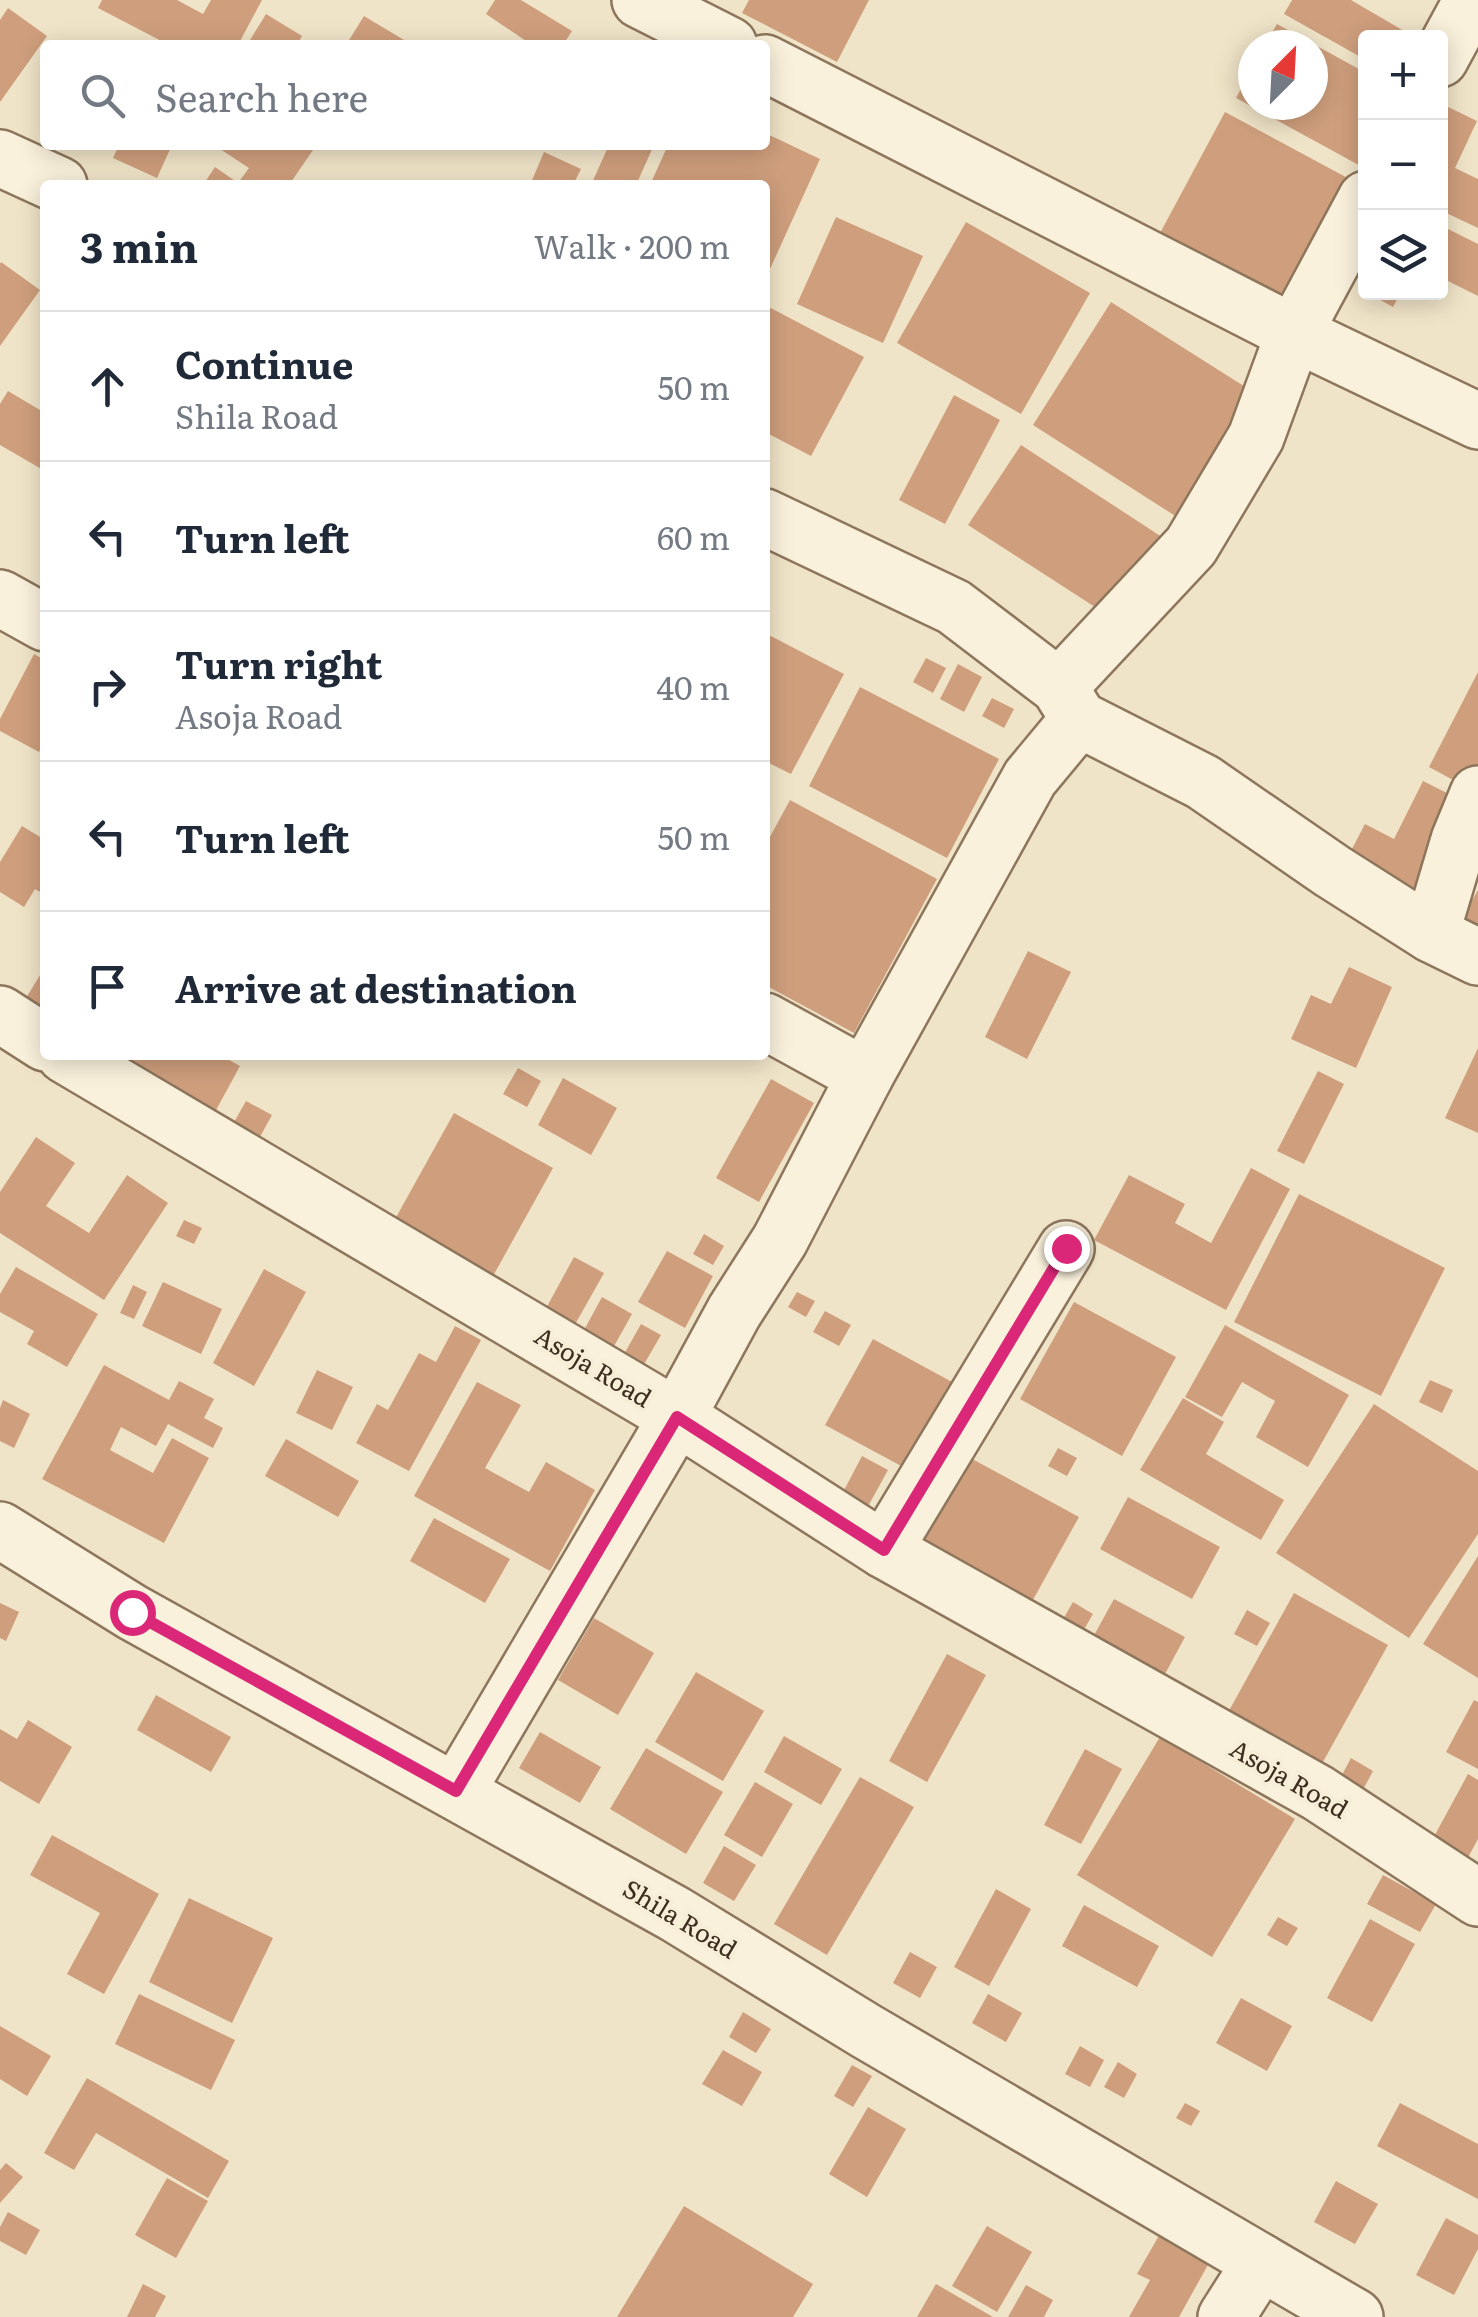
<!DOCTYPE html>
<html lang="en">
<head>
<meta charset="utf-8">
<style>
  :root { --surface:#fff; --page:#f6f6f7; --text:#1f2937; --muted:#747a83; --line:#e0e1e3 }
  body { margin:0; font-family:Literata,serif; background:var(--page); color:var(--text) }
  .controls { position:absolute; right:30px; top:30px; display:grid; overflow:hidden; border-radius:10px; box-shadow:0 5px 25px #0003 }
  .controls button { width:90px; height:90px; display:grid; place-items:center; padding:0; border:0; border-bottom:2px solid var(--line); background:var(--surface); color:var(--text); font:50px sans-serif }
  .compass { position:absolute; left:1238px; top:30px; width:90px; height:90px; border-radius:50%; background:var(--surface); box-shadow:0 5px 25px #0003; rotate:24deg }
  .stop { position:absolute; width:30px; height:30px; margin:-22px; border:8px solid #db2777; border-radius:50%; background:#fff }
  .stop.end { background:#db2777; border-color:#fff; box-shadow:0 2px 10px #0008 }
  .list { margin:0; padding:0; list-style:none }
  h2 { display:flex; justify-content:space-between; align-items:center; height:130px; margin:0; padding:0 40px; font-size:42px }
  h2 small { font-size:32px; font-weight:400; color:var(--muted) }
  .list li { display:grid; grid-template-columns:65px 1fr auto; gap:30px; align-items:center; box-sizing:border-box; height:150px; padding:0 40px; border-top:2px solid var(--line) }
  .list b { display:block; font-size:38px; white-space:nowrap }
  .list p { margin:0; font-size:32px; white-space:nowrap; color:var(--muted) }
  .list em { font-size:32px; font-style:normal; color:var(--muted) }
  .icon { flex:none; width:55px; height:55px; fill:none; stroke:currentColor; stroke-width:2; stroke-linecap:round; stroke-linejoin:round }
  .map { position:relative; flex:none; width:1478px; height:2317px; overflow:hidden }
  .search { position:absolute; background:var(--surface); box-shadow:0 5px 25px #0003; left:40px; top:40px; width:730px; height:110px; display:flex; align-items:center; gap:25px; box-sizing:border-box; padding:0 35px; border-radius:10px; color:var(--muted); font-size:38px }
  .panel { position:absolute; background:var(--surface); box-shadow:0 5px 25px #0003; left:40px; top:180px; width:730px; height:880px; border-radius:10px }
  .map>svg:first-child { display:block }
</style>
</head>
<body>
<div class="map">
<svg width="1478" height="2317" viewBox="0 0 1478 2317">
  <rect width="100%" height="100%" fill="#f0e4c8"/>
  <g fill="#cf9f7d">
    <path d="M102 0H177L203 14 211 0H262L238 45H169L98 8Z"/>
    <path d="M495 0H521L572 31 563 45H532L486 14Z"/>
    <path d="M749 0H869L837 62 742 13Z"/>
    <path d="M1292 0H1351L1416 38H1366V60L1284 14Z"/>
    <path d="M8 8 47 36 0 102V20Z"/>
    <path d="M266 14 302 36 297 45H247Z"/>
    <path d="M364 16 404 40 401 45H346Z"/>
    <path d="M1277 24 1366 73V169L1236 98 1253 67V105H1313V45H1265Z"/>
    <path d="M1440 103 1477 121 1455 168 1478 179V228L1440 210Z"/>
    <path d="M1225 112 1355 182 1291 304 1159 235Z"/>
    <path d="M765 133 820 159 765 280V185H650L668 145H765Z"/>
    <path d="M119 145H172L157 178 113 158Z"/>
    <path d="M214 145H306L313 150 289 185H203L215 167 238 183 249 168Z"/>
    <path d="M609 145H654L636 185H591Z"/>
    <path d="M544 152 581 169 573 185H530Z"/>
    <path d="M836 217 923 256 883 343 797 304Z"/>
    <path d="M966 222 1090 293 1021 414 897 343Z"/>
    <path d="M1440 225 1478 244V296L1440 277Z"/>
    <path d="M1 262 40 290 0 346V264Z"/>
    <path d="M1366 292H1401L1393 307Z"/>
    <path d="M1111 302 1258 395 1180 519 1033 425Z"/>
    <path d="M765 305 864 357 811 456 765 432Z"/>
    <path d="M8 391 45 413V471L0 445V404Z"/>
    <path d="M954 395 1000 420 945 524 899 500Z"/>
    <path d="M1021 445 1165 539 1112 618 968 525Z"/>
    <path d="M765 633 844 674 791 774 765 761Z"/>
    <path d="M34 654 45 660V740L39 752 0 731V719Z"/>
    <path d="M926 658 946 668 933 693 913 682Z"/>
    <path d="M958 664 982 677 964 712 940 699Z"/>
    <path d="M1478 672V773L1470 789 1429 767Z"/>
    <path d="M860 687 999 759 947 858 809 786Z"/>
    <path d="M992 698 1014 709 1004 728 982 716Z"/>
    <path d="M1423 781 1469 804 1418 904 1343 866 1365 824 1394 839Z"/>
    <path d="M790 800 937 879 854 1033 765 985V846Z"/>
    <path d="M22 826 45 840V895L35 889 24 907 0 892V862Z"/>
    <path d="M1478 890V940L1456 928Z"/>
    <path d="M1028 951 1071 972 1027 1059 985 1037Z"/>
    <path d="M45 967V1027L18 1011Z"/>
    <path d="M1349 967 1392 987 1356 1068 1291 1039 1311 995 1331 1004Z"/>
    <path d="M1478 1048V1133L1445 1118Z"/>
    <path d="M112 1055H220L240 1066 215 1112Z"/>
    <path d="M518 1068 541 1081 527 1107 503 1094Z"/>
    <path d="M1318 1071 1344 1084 1304 1164 1277 1151Z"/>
    <path d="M563 1078 617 1108 591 1155 538 1125Z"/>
    <path d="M771 1079 814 1103 759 1202 716 1178Z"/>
    <path d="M246 1101 272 1115 255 1146 229 1131Z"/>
    <path d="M454 1113 553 1168 488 1285 389 1230Z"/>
    <path d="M36 1137 75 1163 46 1206 89 1233 127 1175 168 1203 104 1300 0 1233V1192Z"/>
    <path d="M1251 1168 1290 1189 1226 1310 1094 1240 1129 1175 1185 1204 1175 1223 1211 1243Z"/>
    <path d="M1299 1194 1445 1268 1381 1396 1234 1322Z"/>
    <path d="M184 1220 202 1228 194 1244 176 1236Z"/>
    <path d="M704 1234 724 1246 713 1265 693 1254Z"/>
    <path d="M667 1251 713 1276 685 1328 638 1302Z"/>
    <path d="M574 1257 604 1273 573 1328 544 1312Z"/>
    <path d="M16 1267 98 1314 67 1367 27 1344 34 1331 0 1312V1294Z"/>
    <path d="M264 1269 306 1292 254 1386 213 1363Z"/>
    <path d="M163 1282 222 1309 201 1354 142 1326Z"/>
    <path d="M133 1285 147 1292 134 1319 120 1313Z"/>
    <path d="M797 1292 815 1301 806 1317 788 1307Z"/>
    <path d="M602 1297 632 1314 613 1348 583 1332Z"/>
    <path d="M1074 1302 1176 1357 1122 1456 1020 1399Z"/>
    <path d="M825 1311 851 1325 839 1346 813 1332Z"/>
    <path d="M641 1324 661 1335 643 1366 623 1356Z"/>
    <path d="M1225 1325 1349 1395 1308 1467 1256 1437 1275 1401 1242 1382 1222 1417 1185 1397Z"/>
    <path d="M455 1326 481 1340 409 1471 356 1443 377 1404 388 1410 419 1353 436 1362Z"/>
    <path d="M873 1339 965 1389 918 1475 825 1425Z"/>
    <path d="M104 1365 169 1400 179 1381 214 1399 204 1418 223 1428 213 1448 168 1424 156 1446 121 1427 110 1450 153 1473 172 1438 209 1458 164 1543 42 1479Z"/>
    <path d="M317 1370 353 1387 332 1430 296 1413Z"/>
    <path d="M1430 1380 1453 1390 1442 1413 1419 1402Z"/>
    <path d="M477 1382 521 1405 485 1468 529 1492 546 1462 595 1490 550 1571 414 1496Z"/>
    <path d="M1183 1398 1224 1422 1206 1454 1284 1500 1261 1540 1140 1470Z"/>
    <path d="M3 1400 30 1414 14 1448 0 1441V1408Z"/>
    <path d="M1374 1404 1478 1471V1534L1409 1638 1276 1553Z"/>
    <path d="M286 1439 359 1481 338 1517 265 1476Z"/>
    <path d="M1058 1448 1077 1458 1067 1476 1048 1466Z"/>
    <path d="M963 1454 1079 1517 1029 1607 914 1545Z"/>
    <path d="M862 1456 888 1470 866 1510 841 1496Z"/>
    <path d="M1128 1497 1220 1547 1192 1599 1100 1549Z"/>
    <path d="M434 1518 510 1559 485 1603 410 1561Z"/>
    <path d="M1478 1556V1678L1423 1644Z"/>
    <path d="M1294 1593 1388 1645 1314 1778 1220 1727Z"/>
    <path d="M1114 1599 1185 1637 1158 1687 1087 1648Z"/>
    <path d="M1073 1602 1093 1614 1082 1633 1062 1621Z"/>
    <path d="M0 1603 19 1612 6 1641 0 1638Z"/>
    <path d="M1247 1610 1270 1623 1257 1646 1234 1634Z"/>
    <path d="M594 1618 654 1653 618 1715 558 1680Z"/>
    <path d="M947 1654 986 1675 927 1782 889 1761Z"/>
    <path d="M696 1672 764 1711 723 1781 655 1742Z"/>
    <path d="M156 1695 231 1737 211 1772 137 1730Z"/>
    <path d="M1474 1700 1478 1702V1769L1446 1752Z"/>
    <path d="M28 1720 72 1747 39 1804 0 1781V1729L17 1739Z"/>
    <path d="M540 1732 601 1767 580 1803 519 1768Z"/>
    <path d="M784 1736 842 1769 821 1805 764 1772Z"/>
    <path d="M1160 1737 1295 1819 1212 1957 1077 1875Z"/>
    <path d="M646 1748 723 1792 686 1854 610 1809Z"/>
    <path d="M1085 1749 1122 1769 1081 1844 1044 1825Z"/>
    <path d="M1351 1758 1373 1771 1358 1799 1335 1788Z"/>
    <path d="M1468 1774 1478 1780V1839L1465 1863 1430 1844Z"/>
    <path d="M860 1777 914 1807 827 1955 774 1924Z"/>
    <path d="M755 1782 793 1804 762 1857 724 1835Z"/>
    <path d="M52 1835 159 1894 104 1994 67 1974 100 1913 30 1875Z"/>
    <path d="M724 1846 756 1865 734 1901 703 1883Z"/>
    <path d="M1383 1875 1436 1904 1420 1932 1367 1904Z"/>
    <path d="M996 1889 1031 1909 989 1986 954 1967Z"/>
    <path d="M189 1898 273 1938 232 2023 149 1982Z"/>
    <path d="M1084 1905 1159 1946 1137 1987 1062 1946Z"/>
    <path d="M1278 1917 1298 1928 1287 1946 1267 1935Z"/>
    <path d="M1370 1919 1415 1944 1372 2022 1327 1998Z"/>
    <path d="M910 1952 937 1967 920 1998 893 1983Z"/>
    <path d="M139 1994 235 2040 211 2090 115 2044Z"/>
    <path d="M988 1994 1022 2013 1006 2042 972 2023Z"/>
    <path d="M1241 1998 1292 2026 1267 2071 1216 2043Z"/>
    <path d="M743 2012 771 2029 756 2053 729 2037Z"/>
    <path d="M0 2026 51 2056 27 2096 0 2079Z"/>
    <path d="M1080 2046 1104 2060 1090 2087 1065 2074Z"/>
    <path d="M723 2050 762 2072 742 2106 702 2084Z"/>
    <path d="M1118 2062 1137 2074 1124 2098 1104 2087Z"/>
    <path d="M852 2065 872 2076 853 2107 834 2096Z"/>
    <path d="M87 2078 229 2161 208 2198 96 2133 74 2170 44 2153Z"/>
    <path d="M1185 2103 1200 2111 1191 2126 1176 2118Z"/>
    <path d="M1400 2103 1478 2144V2199L1377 2146Z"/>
    <path d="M868 2107 906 2129 867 2197 829 2174Z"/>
    <path d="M6 2163 23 2177 0 2203V2170Z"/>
    <path d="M167 2178 208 2201 176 2258 135 2235Z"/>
    <path d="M1336 2181 1378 2204 1355 2244 1314 2222Z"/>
    <path d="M684 2206 813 2284 793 2317H617Z"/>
    <path d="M8 2212 40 2230 26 2255 0 2241V2227Z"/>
    <path d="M1446 2218 1478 2235V2249L1454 2295 1416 2275Z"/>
    <path d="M1165 2225 1214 2254 1179 2317H1129L1150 2280 1137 2274Z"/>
    <path d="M987 2226 1032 2252 997 2312 952 2286Z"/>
    <path d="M143 2284 166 2296 155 2317H127Z"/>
    <path d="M936 2284 993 2317H917Z"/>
    <path d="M1026 2285 1053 2300 1044 2317H1008Z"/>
  </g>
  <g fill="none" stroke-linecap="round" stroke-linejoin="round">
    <g stroke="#8d765c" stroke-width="60">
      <g id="minor">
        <path d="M640 0 729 45"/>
        <path d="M1440 59 1472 0"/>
        <path d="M765 63 1294 333 1478 421"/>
        <path d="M0 158 59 185"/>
        <path d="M765 517 954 607 1059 687 1079 719 1203 782 1332 871 1431 934 1478 957"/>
        <path d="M0 598 45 623"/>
        <path d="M1059 687 1191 546 1256 437 1294 333 1366 199"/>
        <path d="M1431 934 1459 840 1478 794"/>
        <path d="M0 1014 45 1043"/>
        <path d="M765 1021 865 1076"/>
        <path d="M65 1055 677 1417 884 1550 1318 1793 1478 1898"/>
        <path d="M0 1530 132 1612 675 1914 866 2031 1355 2317"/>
        <path d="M884 1550 1066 1249"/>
        <path d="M457 1791 677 1417 734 1312 780 1240 865 1076 1030 778 1079 719"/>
        <path d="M1226 2317 1261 2262"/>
      </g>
    </g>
    <use href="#minor" stroke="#faf1dc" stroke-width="55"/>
  </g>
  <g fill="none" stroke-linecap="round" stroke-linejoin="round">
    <path stroke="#db2777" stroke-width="12" d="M132 1612 456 1791 677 1417 884 1550 1066 1248"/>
  </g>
  <g text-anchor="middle" stroke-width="8" stroke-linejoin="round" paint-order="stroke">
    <g font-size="25" fill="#3d2e20" stroke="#f7eed8">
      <text transform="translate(593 1367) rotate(31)" y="9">Asoja Road</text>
      <text transform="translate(1289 1779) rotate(30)" y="9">Asoja Road</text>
      <text transform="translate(680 1919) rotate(31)" y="9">Shila Road</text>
    </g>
  </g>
</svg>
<div class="controls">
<button>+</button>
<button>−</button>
<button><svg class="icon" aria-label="layers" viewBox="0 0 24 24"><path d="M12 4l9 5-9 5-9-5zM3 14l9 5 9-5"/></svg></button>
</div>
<svg class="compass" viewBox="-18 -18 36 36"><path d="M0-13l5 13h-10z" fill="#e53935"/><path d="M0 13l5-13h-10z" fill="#747a83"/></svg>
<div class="stop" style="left:132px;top:1612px"></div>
<div class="stop end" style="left:1066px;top:1248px"></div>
<div class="search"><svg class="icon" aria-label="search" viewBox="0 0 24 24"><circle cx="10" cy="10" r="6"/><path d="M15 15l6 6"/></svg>Search here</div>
<section class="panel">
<h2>3 min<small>Walk · 200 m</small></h2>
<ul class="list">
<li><svg class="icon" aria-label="ahead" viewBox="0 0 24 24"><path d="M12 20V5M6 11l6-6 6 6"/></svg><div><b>Continue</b><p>Shila Road</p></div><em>50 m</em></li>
<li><svg class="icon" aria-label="left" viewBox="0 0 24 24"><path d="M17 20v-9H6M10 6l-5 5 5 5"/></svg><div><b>Turn left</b></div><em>60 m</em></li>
<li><svg class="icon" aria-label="right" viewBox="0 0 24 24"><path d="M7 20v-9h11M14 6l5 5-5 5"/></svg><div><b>Turn right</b><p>Asoja Road</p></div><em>40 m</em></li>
<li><svg class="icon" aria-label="left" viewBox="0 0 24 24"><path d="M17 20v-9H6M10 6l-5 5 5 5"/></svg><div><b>Turn left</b></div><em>50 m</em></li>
<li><svg class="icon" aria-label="arrive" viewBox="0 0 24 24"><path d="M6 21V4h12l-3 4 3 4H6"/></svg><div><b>Arrive at destination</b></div></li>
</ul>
</section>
</div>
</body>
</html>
